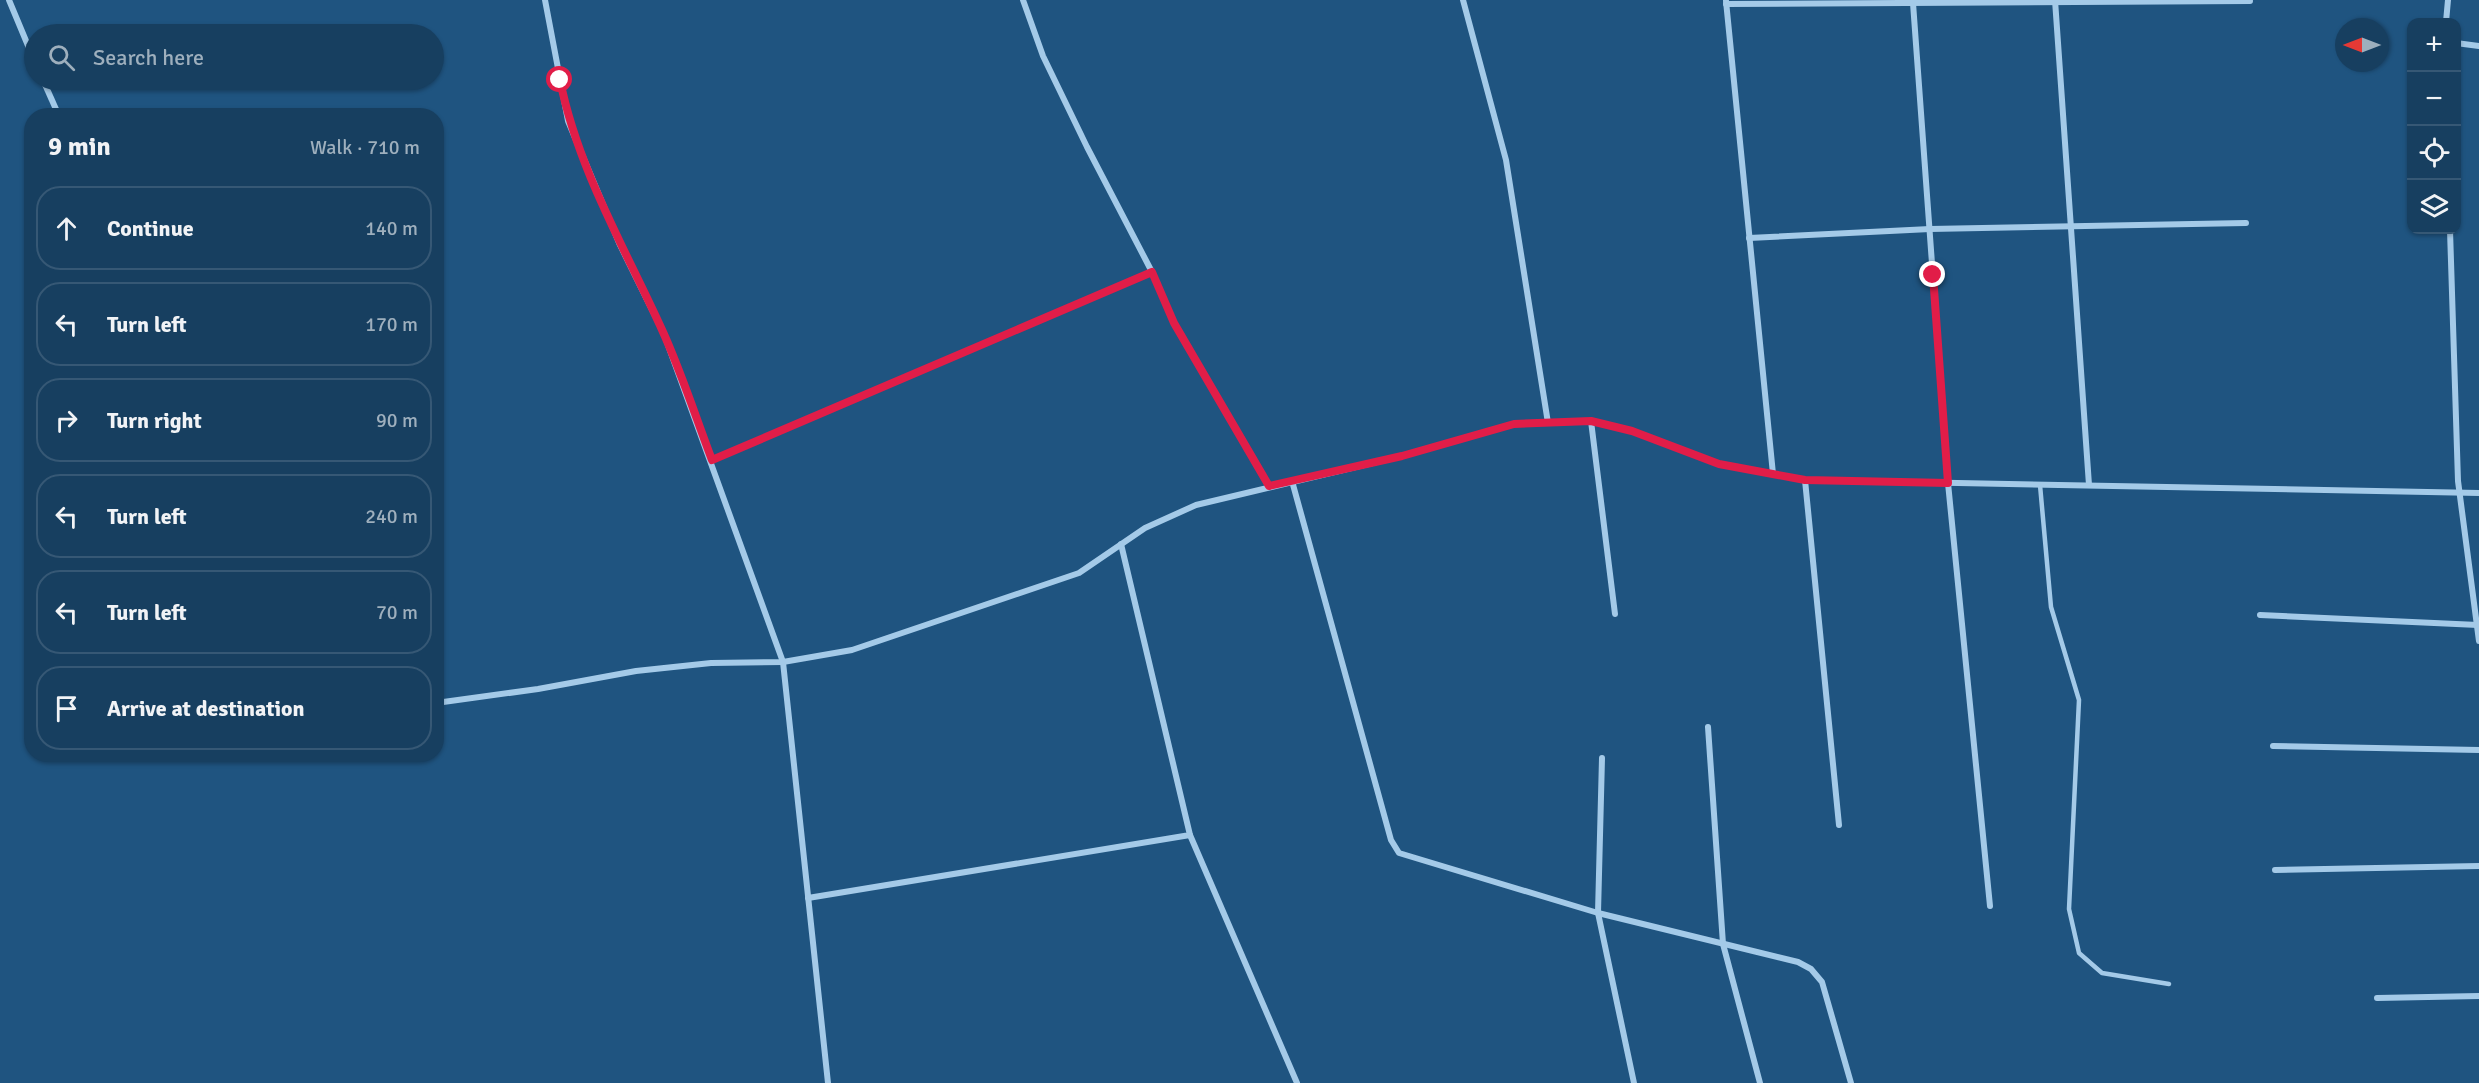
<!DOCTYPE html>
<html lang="en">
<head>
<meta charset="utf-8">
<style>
  :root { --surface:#173f60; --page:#244a69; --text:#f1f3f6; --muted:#9eafbd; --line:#365875 }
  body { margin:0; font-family:Signika,sans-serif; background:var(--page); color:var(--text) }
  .controls { position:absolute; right:18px; top:18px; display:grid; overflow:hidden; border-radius:12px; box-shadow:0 2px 4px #0004 }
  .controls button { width:54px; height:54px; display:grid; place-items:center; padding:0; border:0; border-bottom:2px solid var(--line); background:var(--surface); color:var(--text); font:30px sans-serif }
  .compass { position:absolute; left:2335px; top:18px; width:54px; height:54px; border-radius:50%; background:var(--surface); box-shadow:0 2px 4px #0004; rotate:270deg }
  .stop { position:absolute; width:18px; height:18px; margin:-14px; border:4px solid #e11d48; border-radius:50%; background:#fff }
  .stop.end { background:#e11d48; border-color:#fff; box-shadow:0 2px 6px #0008 }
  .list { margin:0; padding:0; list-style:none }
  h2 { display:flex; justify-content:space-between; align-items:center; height:78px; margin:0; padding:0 24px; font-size:26px }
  h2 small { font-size:20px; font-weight:400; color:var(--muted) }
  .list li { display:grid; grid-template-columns:39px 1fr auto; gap:18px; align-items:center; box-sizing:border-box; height:84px; margin:0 12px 12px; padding:0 12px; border:2px solid var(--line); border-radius:24px }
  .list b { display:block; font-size:22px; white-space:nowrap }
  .list em { font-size:20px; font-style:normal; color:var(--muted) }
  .icon { flex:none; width:33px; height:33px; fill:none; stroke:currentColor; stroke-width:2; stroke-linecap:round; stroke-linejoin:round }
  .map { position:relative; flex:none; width:2479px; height:1083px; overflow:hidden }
  .search { position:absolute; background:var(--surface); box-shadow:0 2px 4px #0004; left:24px; top:24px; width:420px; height:66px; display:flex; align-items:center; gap:15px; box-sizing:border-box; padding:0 21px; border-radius:33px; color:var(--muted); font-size:22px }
  .panel { position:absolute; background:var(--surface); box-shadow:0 2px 4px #0004; left:24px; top:108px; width:420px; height:654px; border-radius:24px }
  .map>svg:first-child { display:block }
</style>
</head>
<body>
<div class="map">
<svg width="2479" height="1083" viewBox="0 0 2479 1083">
  <rect width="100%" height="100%" fill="#1f5480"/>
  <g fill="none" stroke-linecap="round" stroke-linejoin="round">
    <path stroke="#a4cae8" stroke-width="4.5" d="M2040 485 2051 607 2079 700 2069 909 2079 953 2102 973 2169 984"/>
    <g stroke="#a4cae8" stroke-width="6">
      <path d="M9 0 34 60"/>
      <path d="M545 0 568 121 620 245 664 334 783 662 828 1083"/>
      <path d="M1023 0 1043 56 1087 147 1152 272 1174 323 1269 486"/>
      <path d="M1463 0 1506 160 1548 423"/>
      <path d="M2055 0 2089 485"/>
      <path d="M1726 1 1773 474"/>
      <path d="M1913 3 1948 483 1990 906"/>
      <path d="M1726 4 2250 1"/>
      <path d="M2446 22 2448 0"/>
      <path d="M2456 43 2479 46"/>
      <path d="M43 80 59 116"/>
      <path d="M2450 230 2458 481 2479 641"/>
      <path d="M1749 238 1930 229 2246 223"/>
      <path d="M1591 421 1615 614"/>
      <path d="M712 460 1152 272"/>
      <path d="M1805 480 1839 825"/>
      <path d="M1292 481 1391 840 1399 853 1598 913 1798 962 1811 969 1822 982 1851 1083"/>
      <path d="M2260 615 2478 625"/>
      <path d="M436 703 538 689 636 671 711 663 783 662 852 650 1079 573 1145 528 1196 505 1402 456 1514 424 1591 421 1632 431 1719 464 1805 480 2479 493"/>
      <path d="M1708 727 1723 944 1760 1083"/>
      <path d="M2273 746 2479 750"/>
      <path d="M1602 758 1598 913 1634 1083"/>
      <path d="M1190 835 1297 1083"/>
      <path d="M2275 870 2479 866"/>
      <path d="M808 898 1190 835 1121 544"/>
      <path d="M2377 998 2479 996"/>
    </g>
  </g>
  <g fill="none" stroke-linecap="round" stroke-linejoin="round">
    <path stroke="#e11d48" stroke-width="8" d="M560 80C578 170 626 250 663 332 682 374 696 418 712 460L1152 272 1174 323 1269 486 1402 456 1514 424 1591 421 1632 431 1719 464 1805 480 1948 483 1933 275"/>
  </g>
</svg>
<div class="controls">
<button>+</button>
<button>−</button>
<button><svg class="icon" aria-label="locate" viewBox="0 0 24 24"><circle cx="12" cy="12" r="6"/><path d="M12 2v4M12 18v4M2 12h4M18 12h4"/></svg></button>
<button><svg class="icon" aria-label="layers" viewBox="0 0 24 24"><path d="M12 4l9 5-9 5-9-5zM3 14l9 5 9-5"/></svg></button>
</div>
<svg class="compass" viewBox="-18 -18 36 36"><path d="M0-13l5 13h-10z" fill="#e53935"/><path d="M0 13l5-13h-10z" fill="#9eafbd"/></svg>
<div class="stop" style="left:560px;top:80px"></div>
<div class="stop end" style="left:1933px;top:275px"></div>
<div class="search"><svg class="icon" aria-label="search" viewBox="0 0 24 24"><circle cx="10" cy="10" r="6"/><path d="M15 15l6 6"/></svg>Search here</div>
<section class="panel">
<h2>9 min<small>Walk · 710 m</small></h2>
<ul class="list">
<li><svg class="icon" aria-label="ahead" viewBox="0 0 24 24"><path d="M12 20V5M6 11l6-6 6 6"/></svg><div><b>Continue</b></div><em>140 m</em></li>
<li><svg class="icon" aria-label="left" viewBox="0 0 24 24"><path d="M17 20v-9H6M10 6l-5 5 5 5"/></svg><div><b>Turn left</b></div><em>170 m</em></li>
<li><svg class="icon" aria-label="right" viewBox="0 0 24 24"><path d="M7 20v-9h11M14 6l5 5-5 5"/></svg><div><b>Turn right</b></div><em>90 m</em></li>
<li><svg class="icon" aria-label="left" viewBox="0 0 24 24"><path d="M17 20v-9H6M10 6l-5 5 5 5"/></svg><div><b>Turn left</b></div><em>240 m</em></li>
<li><svg class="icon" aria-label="left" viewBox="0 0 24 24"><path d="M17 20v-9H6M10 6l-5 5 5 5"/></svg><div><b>Turn left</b></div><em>70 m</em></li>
<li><svg class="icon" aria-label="arrive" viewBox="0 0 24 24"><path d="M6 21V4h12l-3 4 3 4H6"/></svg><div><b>Arrive at destination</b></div></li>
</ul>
</section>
</div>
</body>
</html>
